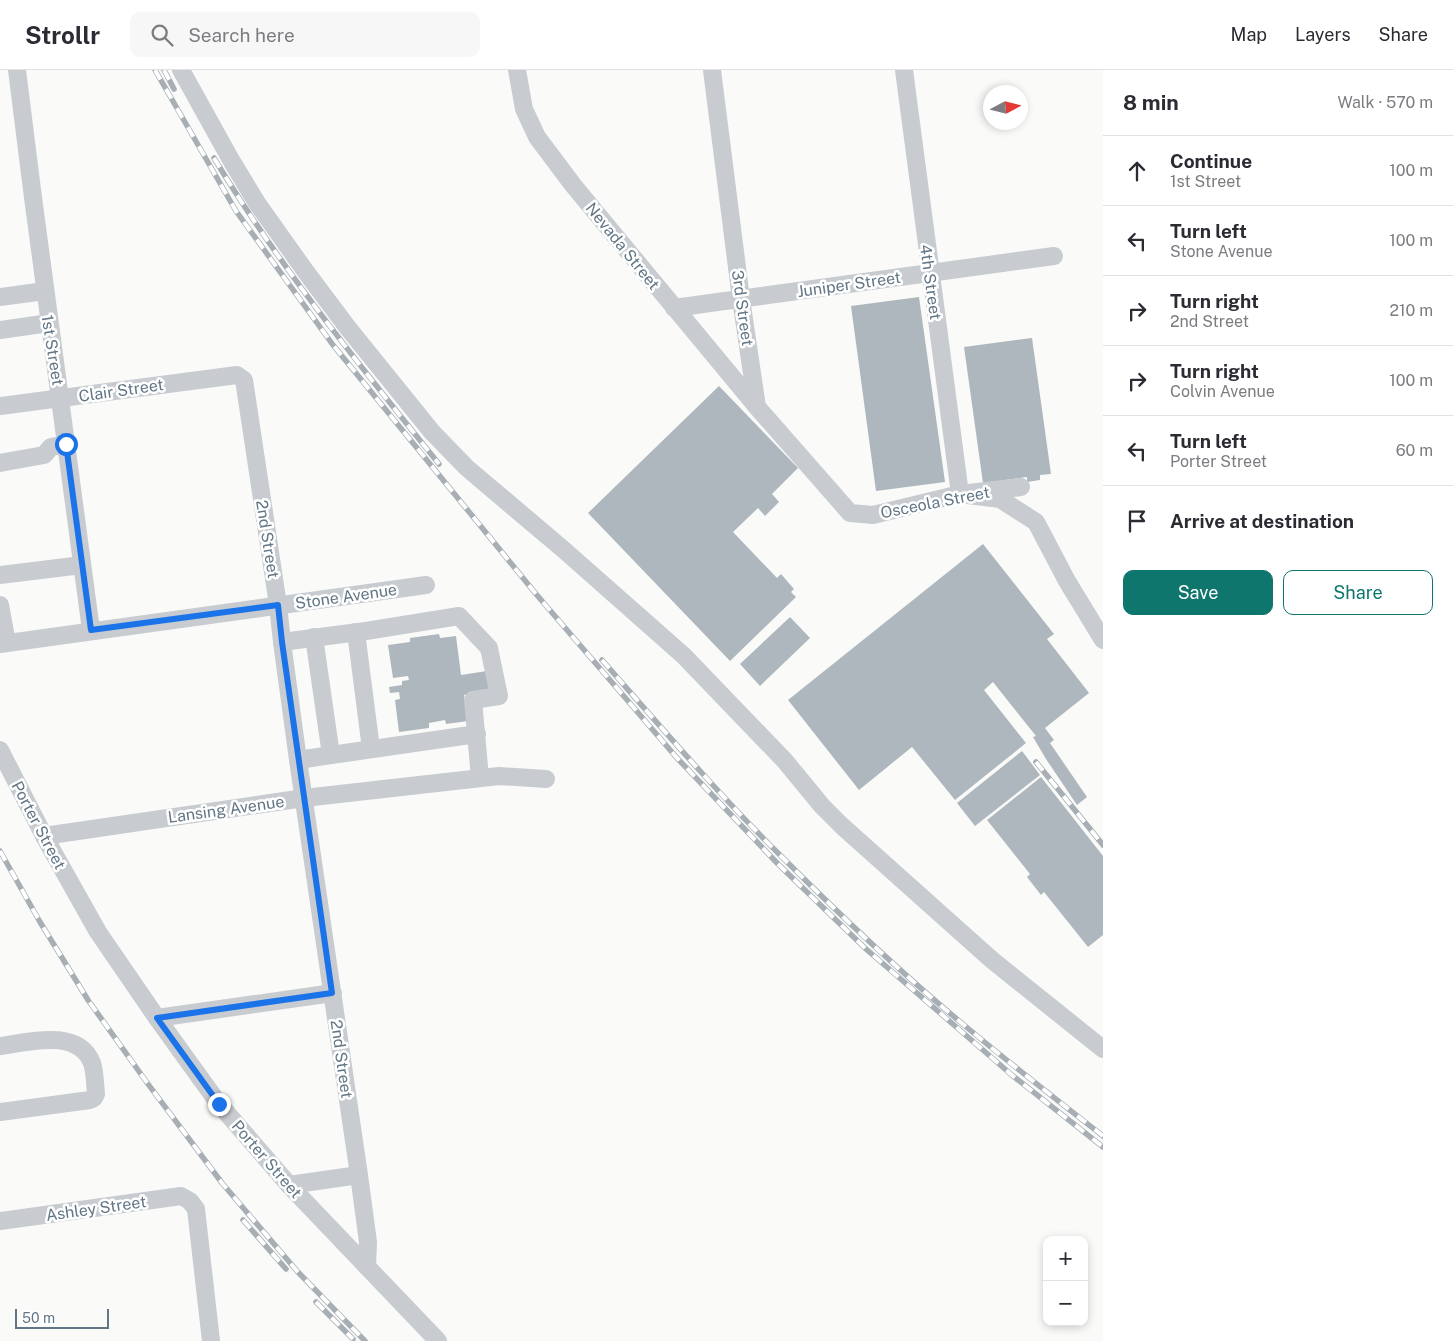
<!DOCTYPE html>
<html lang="en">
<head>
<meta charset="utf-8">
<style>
  :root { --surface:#fff; --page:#f7f7f7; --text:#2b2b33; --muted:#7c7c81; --line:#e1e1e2; --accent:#0f766e }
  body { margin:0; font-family:"Public Sans",sans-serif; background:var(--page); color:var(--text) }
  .controls { position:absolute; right:15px; bottom:15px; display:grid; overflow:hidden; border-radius:10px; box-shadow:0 2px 8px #0003 }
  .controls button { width:45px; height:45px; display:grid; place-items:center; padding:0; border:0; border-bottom:1px solid var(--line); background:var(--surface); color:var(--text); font:25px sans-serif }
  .compass { position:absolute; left:983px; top:15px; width:45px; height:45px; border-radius:50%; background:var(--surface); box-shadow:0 2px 8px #0003; rotate:83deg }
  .scale { position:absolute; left:15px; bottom:12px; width:94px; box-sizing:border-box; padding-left:5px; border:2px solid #627685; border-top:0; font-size:14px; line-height:18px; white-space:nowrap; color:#627685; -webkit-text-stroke:4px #fff; paint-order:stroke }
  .stop { position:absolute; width:15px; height:15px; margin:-11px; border:4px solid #1a73e8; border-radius:50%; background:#fff }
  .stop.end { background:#1a73e8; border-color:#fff; box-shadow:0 1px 5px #0008 }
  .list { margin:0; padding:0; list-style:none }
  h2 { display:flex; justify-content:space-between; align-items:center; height:65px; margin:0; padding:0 20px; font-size:21px }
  h2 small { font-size:16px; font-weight:400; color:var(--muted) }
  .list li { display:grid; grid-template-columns:32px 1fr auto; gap:15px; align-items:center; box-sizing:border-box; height:70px; padding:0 20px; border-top:1px solid var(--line) }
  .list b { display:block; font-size:19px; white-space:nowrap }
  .list p { margin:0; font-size:16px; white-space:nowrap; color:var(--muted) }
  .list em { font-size:16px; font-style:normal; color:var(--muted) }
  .actions { display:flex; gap:10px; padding:15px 20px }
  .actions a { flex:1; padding:11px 0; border:1px solid var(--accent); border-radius:10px; text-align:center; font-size:18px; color:var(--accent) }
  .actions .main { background:var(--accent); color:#fff }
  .icon { flex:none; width:28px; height:28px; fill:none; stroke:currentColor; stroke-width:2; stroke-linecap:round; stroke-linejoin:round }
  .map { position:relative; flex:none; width:1103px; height:1271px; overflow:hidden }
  header { display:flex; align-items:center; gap:30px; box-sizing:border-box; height:70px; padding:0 25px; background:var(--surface); border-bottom:1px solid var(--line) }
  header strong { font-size:24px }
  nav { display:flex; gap:28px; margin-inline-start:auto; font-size:18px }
  .search { width:350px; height:45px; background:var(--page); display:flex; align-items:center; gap:12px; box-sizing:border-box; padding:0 18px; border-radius:10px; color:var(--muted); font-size:19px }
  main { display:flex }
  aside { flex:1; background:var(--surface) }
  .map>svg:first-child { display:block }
</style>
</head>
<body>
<header>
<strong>Strollr</strong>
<div class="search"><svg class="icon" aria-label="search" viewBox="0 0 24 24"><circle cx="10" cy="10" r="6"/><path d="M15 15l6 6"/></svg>Search here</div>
<nav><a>Map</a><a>Layers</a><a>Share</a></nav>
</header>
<main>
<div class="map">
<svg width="1103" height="1271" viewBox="0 0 1103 1271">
  <rect width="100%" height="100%" fill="#fafaf8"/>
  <g fill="#adb7bd">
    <path d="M919 227 945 412 876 421 851 236Z"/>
    <path d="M1032 268 1051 404 1040 405V410L1027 412V407L983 413 964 277Z"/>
    <path d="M719 316 798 398 772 424 779 432 765 446 758 438 733 462 777 508 781 504 794 519 791 522 796 527 730 591 588 443Z"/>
    <path d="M983 474 1054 564 1047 569 1089 623 1045 658 1054 670 1050 673 1087 727 1077 735 1046 689 1033 667 1036 666 993 612 984 620 1026 673 955 730 912 677 859 720 788 630Z"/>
    <path d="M790 547 810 568 760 616 740 594Z"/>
    <path d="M439 564 440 568 456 566 461 605 487 601 490 621 464 625 468 651 446 654 445 650 429 653V658L399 662 395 630 400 629 399 622 390 623 389 617 402 615V611L409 610 408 606 393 608 388 575 410 572V568Z"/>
    <path d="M1022 681 1040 705 975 756 957 733Z"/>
    <path d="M1041 707 1103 786V865L1088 877 1044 822 1041 825 1027 807 1030 804 987 750Z"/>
  </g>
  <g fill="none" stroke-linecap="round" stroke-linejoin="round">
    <g stroke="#c8ccd0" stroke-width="18">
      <path d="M17 0C40 187 65 374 91 560"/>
      <path d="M181 0 231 90 257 133 306 202 348 258 432 362 467 398 564 480 684 586 785 691 822 736 842 756 992 890 1103 979"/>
      <path d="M517 0 524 39 537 67 573 115 757 337"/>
      <path d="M712 0 741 229 757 337 850 443 873 445 960 424 1021 417"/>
      <path d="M904 0 960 424 1000 429 1036 452 1067 511 1103 570"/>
      <path d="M0 227 45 221"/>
      <path d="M674 238 1054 186"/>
      <path d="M0 260 49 253"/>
      <path d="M0 336 237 305 244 310 278 535 282 572 298 690 359 1105 368 1172 367 1197"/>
      <path d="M0 393 44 385 51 377 66 374"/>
      <path d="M0 505 82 495"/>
      <path d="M0 535 7 573"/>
      <path d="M356 562 371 679"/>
      <path d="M314 567 331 685 477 664"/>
      <path d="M282 572 366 561 459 546 489 578 499 626 473 630 480 708"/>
      <path d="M0 574 426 515"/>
      <path d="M0 680 44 766 98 862 157 948 219 1034 289 1115 438 1271"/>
      <path d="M298 690 331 685"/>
      <path d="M44 766 304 728 499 706 546 709"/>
      <path d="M157 948 333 923"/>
      <path d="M0 976C29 972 78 958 92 993 95 1002 95 1014 96 1024L94 1028 90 1030 0 1042"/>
      <path d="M289 1115 359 1105"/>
      <path d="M0 1151 181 1126 190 1131 196 1139 211 1271"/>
    </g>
    <g stroke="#a7afb5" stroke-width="5.5">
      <g id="rail">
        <path d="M155 0 236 141 333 275 536 524 677 688 778 794 866 879 1013 1006 1103 1077"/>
        <path d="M164 0 174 19"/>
        <path d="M214 88C279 196 360 296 439 394"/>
        <path d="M602 590C661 657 719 725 783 788 841 846 901 903 964 955 1009 993 1056 1029 1103 1066"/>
        <path d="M1036 692 1103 775"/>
        <path d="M0 781 40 852 88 930 148 1014 222 1113 297 1201 365 1271"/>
        <path d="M243 1150 286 1199"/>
        <path d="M316 1232 353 1269"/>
      </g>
    </g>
    <use href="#rail" stroke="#fff" stroke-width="4" stroke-dasharray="11" stroke-linecap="butt"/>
  </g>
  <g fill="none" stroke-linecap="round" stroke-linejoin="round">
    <path stroke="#1a73e8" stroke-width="6" d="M66 374 91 560 278 535 282 572 332 923 157 948 219 1034"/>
  </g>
  <g text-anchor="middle" stroke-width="5" stroke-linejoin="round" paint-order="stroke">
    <g font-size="16" fill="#627685" stroke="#fff">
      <text transform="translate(623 176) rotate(51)" y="6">Nevada Street</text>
      <text transform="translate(931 212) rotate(82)" y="6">4th Street</text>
      <text transform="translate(849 214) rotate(-8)" y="6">Juniper Street</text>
      <text transform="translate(743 238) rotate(82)" y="6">3rd Street</text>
      <text transform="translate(53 280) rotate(81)" y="6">1st Street</text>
      <text transform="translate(121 320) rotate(-8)" y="6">Clair Street</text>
      <text transform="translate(935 432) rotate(-11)" y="6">Osceola Street</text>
      <text transform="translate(268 469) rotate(81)" y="6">2nd Street</text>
      <text transform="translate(346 526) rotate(-8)" y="6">Stone Avenue</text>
      <text transform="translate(226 739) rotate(-8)" y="6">Lansing Avenue</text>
      <text transform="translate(39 755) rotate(62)" y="6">Porter Street</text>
      <text transform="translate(342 989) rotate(82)" y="6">2nd Street</text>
      <text transform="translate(267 1089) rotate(49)" y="6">Porter Street</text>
      <text transform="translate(96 1138) rotate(-8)" y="6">Ashley Street</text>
    </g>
  </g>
</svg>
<div class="controls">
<button>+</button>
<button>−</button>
</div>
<svg class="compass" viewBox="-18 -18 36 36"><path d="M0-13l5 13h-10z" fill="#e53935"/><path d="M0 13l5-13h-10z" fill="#7c7c81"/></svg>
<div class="scale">50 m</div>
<div class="stop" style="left:66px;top:374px"></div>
<div class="stop end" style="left:219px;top:1034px"></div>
</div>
<aside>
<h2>8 min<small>Walk · 570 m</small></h2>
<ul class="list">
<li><svg class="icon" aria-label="ahead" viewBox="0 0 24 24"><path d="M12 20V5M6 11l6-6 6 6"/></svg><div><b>Continue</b><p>1st Street</p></div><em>100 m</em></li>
<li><svg class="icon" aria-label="left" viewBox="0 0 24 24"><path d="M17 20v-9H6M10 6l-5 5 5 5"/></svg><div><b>Turn left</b><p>Stone Avenue</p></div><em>100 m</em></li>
<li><svg class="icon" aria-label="right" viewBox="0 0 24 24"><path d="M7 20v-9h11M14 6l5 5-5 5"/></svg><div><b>Turn right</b><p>2nd Street</p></div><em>210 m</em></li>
<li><svg class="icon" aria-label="right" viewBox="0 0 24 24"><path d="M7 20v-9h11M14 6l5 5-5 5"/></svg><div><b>Turn right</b><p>Colvin Avenue</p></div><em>100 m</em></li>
<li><svg class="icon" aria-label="left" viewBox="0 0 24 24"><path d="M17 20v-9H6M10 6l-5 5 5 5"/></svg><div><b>Turn left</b><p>Porter Street</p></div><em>60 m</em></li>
<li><svg class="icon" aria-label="arrive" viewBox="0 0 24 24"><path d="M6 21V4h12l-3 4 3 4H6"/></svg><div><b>Arrive at destination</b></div></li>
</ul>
<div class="actions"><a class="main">Save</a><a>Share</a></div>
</aside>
</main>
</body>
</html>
